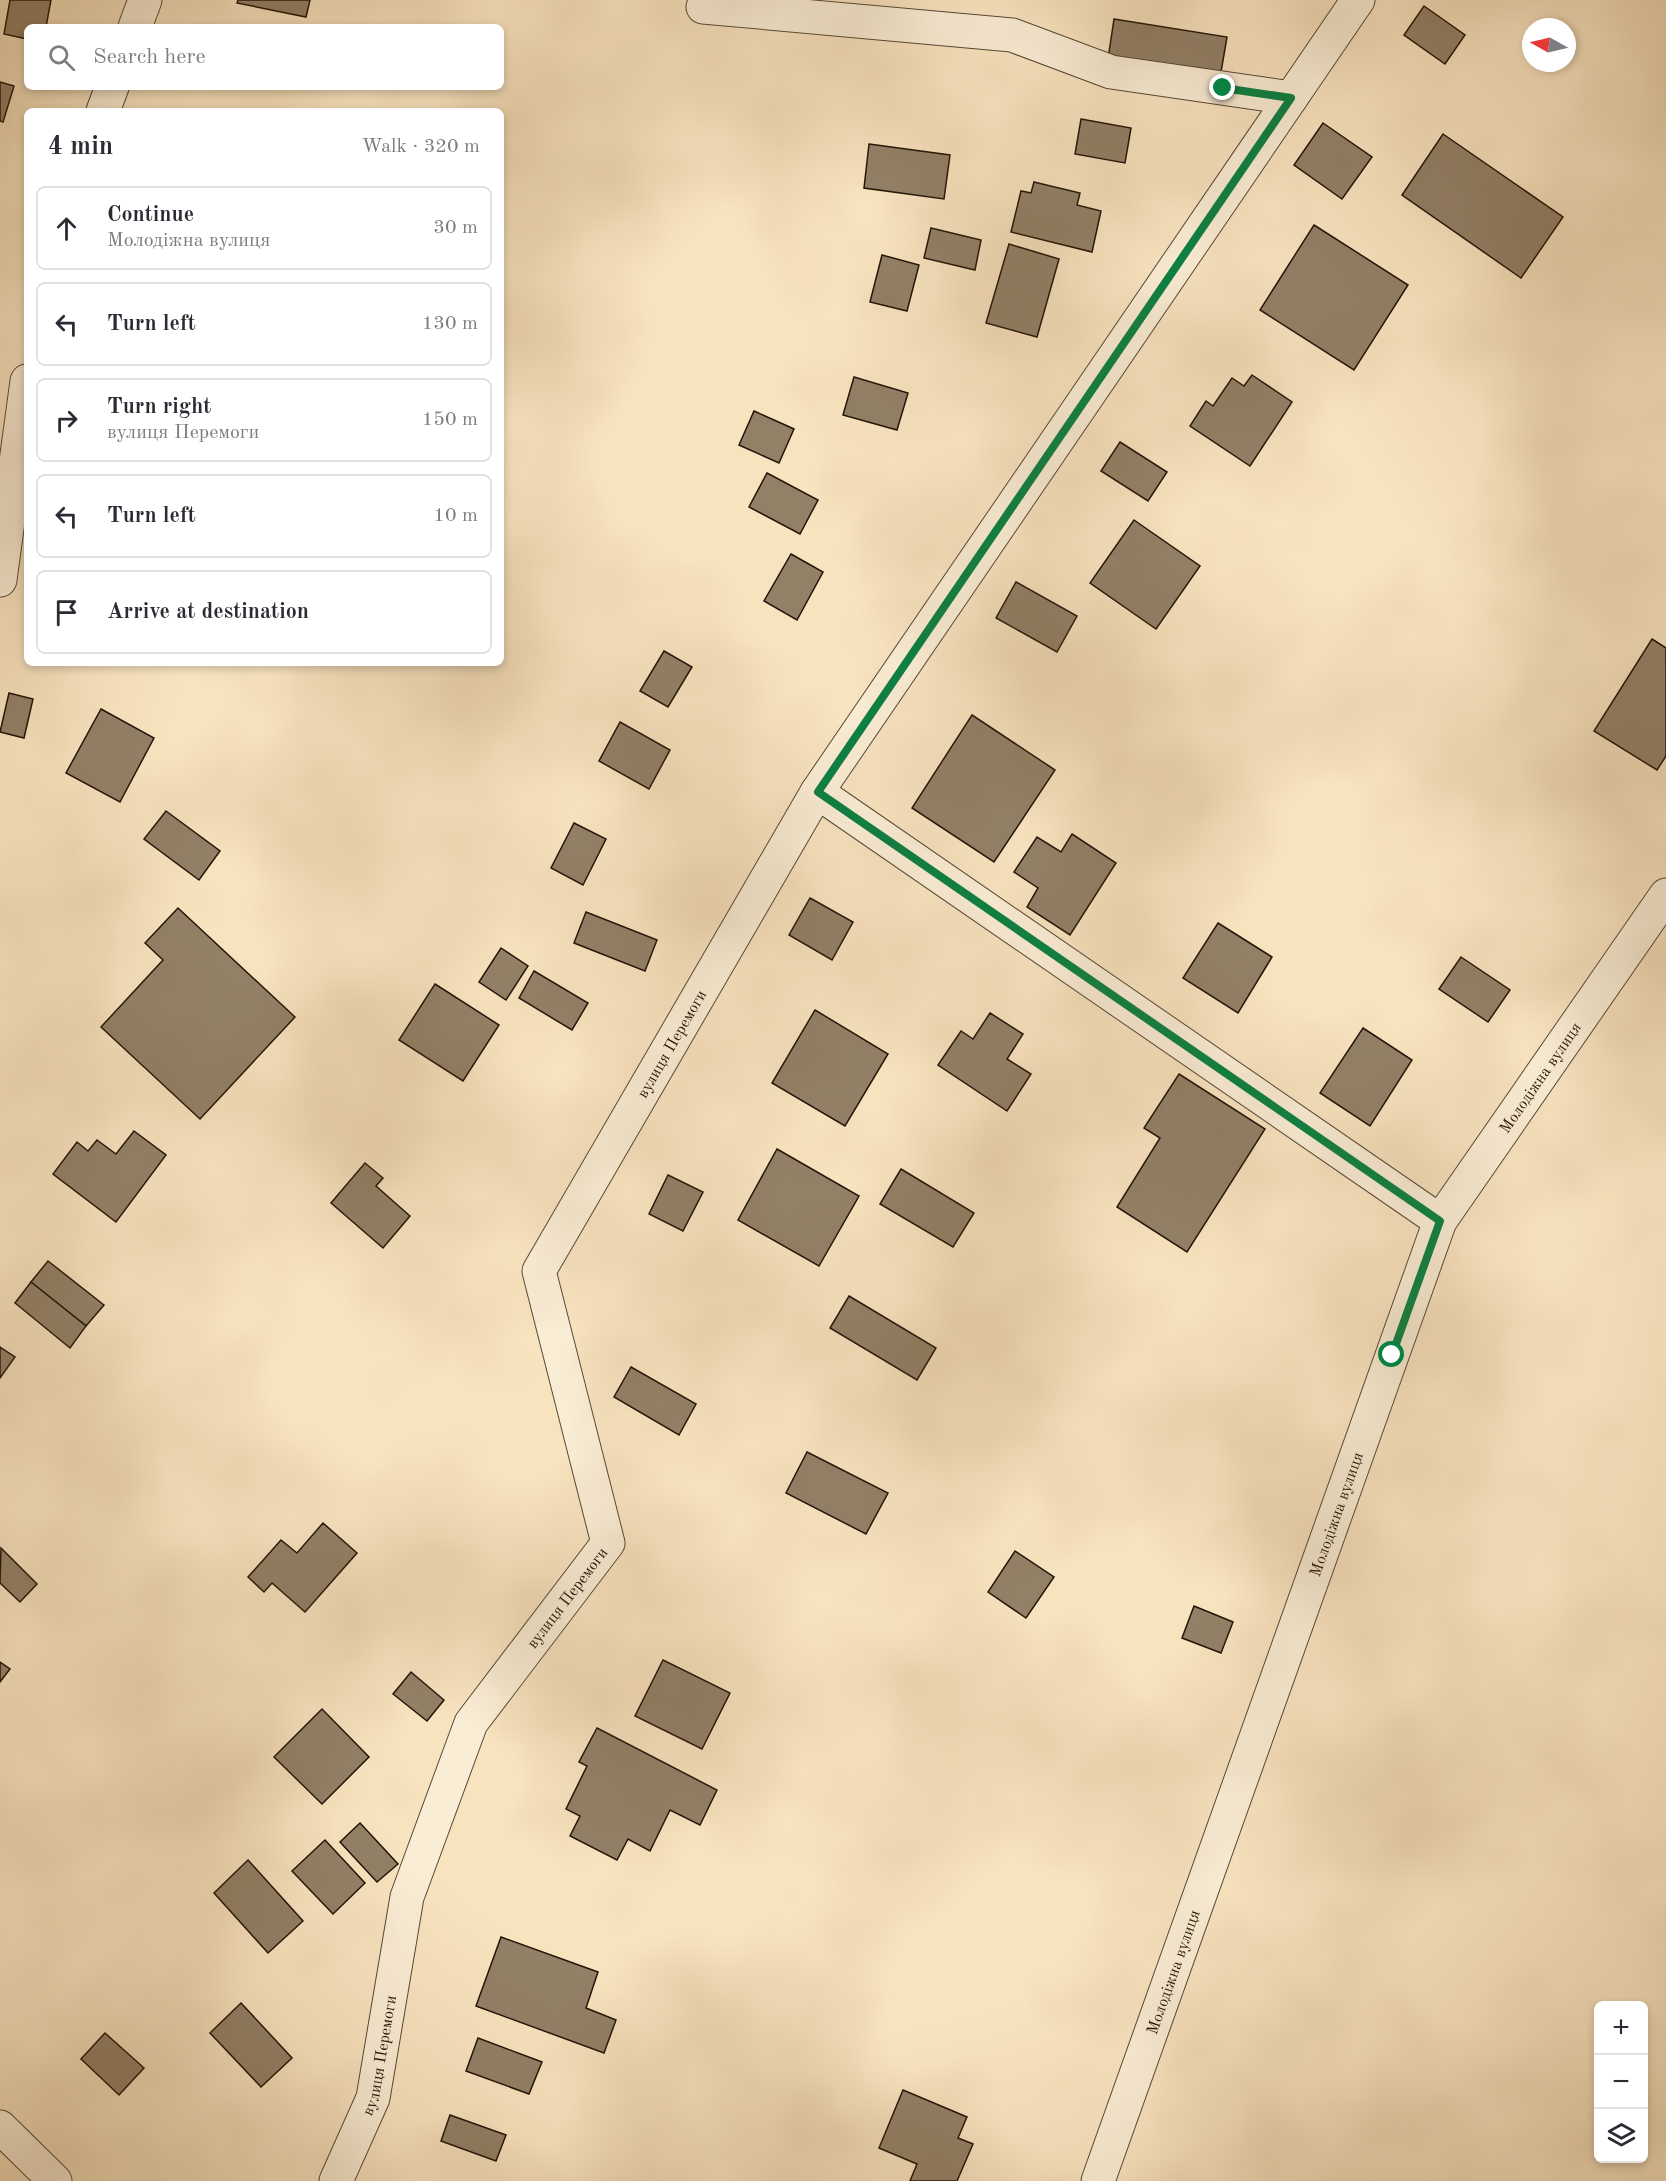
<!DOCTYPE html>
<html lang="en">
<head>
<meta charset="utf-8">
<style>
  :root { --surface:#fff; --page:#f7f7f7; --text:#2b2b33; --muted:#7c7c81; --line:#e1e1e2 }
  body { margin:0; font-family:"Old Standard TT",serif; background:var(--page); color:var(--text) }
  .controls { position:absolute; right:18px; bottom:18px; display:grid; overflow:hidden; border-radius:9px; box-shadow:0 3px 9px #0003 }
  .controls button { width:54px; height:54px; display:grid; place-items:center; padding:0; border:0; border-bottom:2px solid var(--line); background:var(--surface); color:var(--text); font:30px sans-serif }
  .compass { position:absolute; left:1522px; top:18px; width:54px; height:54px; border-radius:50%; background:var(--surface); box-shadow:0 3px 9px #0003; rotate:278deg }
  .stop { position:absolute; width:18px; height:18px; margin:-14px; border:4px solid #0b8043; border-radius:50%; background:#fff }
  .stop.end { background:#0b8043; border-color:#fff; box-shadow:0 2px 6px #0008 }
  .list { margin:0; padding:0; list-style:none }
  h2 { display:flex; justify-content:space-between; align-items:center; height:78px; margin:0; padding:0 24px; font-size:26px }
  h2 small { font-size:20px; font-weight:400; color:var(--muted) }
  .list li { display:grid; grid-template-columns:39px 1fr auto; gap:18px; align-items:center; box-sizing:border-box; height:84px; margin:0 12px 12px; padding:0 12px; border:2px solid var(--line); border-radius:9px }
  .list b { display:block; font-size:22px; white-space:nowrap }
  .list p { margin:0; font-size:20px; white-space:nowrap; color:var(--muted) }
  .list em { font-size:20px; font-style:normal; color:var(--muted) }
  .icon { flex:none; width:33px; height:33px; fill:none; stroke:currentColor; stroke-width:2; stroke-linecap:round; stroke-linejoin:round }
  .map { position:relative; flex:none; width:1666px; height:2181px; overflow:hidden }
  .search { position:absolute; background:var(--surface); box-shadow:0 3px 9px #0003; left:24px; top:24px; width:480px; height:66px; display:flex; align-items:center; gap:15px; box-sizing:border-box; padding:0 21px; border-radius:9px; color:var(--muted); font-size:22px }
  .panel { position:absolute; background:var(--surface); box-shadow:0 3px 9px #0003; left:24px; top:108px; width:480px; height:558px; border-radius:9px }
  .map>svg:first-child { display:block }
</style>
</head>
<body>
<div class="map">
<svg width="1666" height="2181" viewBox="0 0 1666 2181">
  <rect width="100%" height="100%" fill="#f8e3bf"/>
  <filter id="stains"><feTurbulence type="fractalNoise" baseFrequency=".00333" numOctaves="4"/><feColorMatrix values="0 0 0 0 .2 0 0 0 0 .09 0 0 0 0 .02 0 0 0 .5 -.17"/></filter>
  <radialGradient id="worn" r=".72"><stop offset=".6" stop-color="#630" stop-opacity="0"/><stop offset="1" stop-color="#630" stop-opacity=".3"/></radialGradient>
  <g fill="#928067" stroke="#231408" stroke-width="1.5">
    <path d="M10 0H51L46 27H27V39L4 34Z"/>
    <path d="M238 0H310L306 17 237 3Z"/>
    <path d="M1424 6 1465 35 1445 64 1404 35Z"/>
    <path d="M1114 19 1227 37 1220 78 1108 59Z"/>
    <path d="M0 82 14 86 3 122 0 121Z"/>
    <path d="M1081 119 1131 128 1125 163 1075 154Z"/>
    <path d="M1323 123 1372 157 1342 199 1294 165Z"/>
    <path d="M1443 134 1563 217 1521 278 1402 195Z"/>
    <path d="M869 144 950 155 944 199 864 188Z"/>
    <path d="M1034 182 1080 193 1077 205 1101 211 1092 252 1011 232 1021 191 1031 193Z"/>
    <path d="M1314 225 1408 285 1354 370 1260 310Z"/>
    <path d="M931 228 981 240 975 270 924 258Z"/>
    <path d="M1009 244 1059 259 1037 337 986 323Z"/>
    <path d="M882 255 919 265 907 311 870 302Z"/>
    <path d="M1252 375 1292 402 1250 466 1190 426 1206 401 1213 406 1232 378 1244 386Z"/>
    <path d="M854 377 908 393 897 430 843 415Z"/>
    <path d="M754 411 794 429 779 463 739 445Z"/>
    <path d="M1120 442 1167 472 1148 501 1101 471Z"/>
    <path d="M767 473 818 500 800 534 749 507Z"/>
    <path d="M1134 520 1200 566 1156 629 1090 583Z"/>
    <path d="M791 554 823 572 797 620 764 601Z"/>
    <path d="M1016 582 1077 616 1057 652 996 618Z"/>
    <path d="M1652 639 1666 648V756L1657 770 1594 731Z"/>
    <path d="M664 651 692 667 668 707 640 691Z"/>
    <path d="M9 693 33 699 24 738 0 732Z"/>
    <path d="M101 709 154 738 120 802 66 773Z"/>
    <path d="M972 715 1055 770 994 862 912 808Z"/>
    <path d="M620 722 670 750 649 789 599 761Z"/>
    <path d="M166 811 220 851 199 880 144 839Z"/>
    <path d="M574 823 606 839 583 885 551 868Z"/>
    <path d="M1072 834 1116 863 1070 935 1027 907 1038 888 1014 872 1037 837 1061 852Z"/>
    <path d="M810 898 853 922 832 960 789 935Z"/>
    <path d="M178 908 295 1017 200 1119 101 1027 163 960 145 943Z"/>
    <path d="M586 912 657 940 645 971 574 943Z"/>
    <path d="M1218 923 1272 957 1238 1013 1183 978Z"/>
    <path d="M501 948 528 966 506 1000 479 982Z"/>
    <path d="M1461 957 1510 990 1488 1022 1439 989Z"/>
    <path d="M534 971 588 1003 572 1030 519 998Z"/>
    <path d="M435 984 499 1025 463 1081 399 1040Z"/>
    <path d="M815 1010 888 1054 845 1126 772 1083Z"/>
    <path d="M990 1013 1023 1034 1007 1059 1031 1074 1007 1111 938 1065 961 1031 973 1039Z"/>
    <path d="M1363 1028 1412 1060 1370 1126 1320 1093Z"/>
    <path d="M1179 1074 1265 1129 1187 1252 1117 1207 1160 1138 1144 1128Z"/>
    <path d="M134 1131 166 1155 116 1222 53 1174 77 1142 88 1151 97 1140 116 1154Z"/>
    <path d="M777 1149 859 1196 819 1266 738 1220Z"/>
    <path d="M365 1163 383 1178 376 1186 410 1216 383 1248 331 1203Z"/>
    <path d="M901 1169 974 1213 953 1247 880 1204Z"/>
    <path d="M668 1175 703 1192 683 1231 649 1214Z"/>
    <path d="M48 1261 104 1305 86 1326 31 1282Z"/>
    <path d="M31 1282 86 1326 70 1348 15 1303Z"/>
    <path d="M849 1296 936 1348 917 1380 830 1328Z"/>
    <path d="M0 1347 15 1357 0 1378Z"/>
    <path d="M631 1367 696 1404 679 1435 614 1397Z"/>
    <path d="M807 1452 888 1493 866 1534 786 1493Z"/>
    <path d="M323 1523 357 1553 305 1612 272 1583 264 1592 248 1577 281 1540 297 1553Z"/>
    <path d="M1 1548 37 1584 20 1602 0 1583Z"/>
    <path d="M1015 1551 1054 1577 1026 1618 988 1592Z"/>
    <path d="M1194 1606 1233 1622 1221 1653 1182 1638Z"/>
    <path d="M663 1660 730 1693 702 1749 635 1716Z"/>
    <path d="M0 1662 10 1669 0 1682Z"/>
    <path d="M411 1672 444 1700 427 1721 393 1694Z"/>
    <path d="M322 1709 369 1757 322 1804 274 1757Z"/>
    <path d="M597 1728 717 1790 700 1825 670 1810 650 1851 628 1839 617 1860 570 1836 580 1816 566 1809 587 1766 579 1762Z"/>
    <path d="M360 1823 398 1864 377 1882 340 1842Z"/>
    <path d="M325 1840 365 1883 333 1914 292 1871Z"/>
    <path d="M248 1860 303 1921 268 1953 214 1893Z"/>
    <path d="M501 1937 598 1972 586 2008 616 2020 604 2053 476 2006Z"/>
    <path d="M241 2003 292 2058 261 2087 210 2033Z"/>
    <path d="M105 2033 144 2068 119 2095 81 2059Z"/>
    <path d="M478 2038 542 2062 529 2094 466 2071Z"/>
    <path d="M903 2090 967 2117 958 2138 973 2144 957 2181H910L917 2164 879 2148Z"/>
    <path d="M450 2115 506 2135 496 2161 441 2141Z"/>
  </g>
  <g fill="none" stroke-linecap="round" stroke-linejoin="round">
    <g stroke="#584836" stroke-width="35">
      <g id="street">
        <path d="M703 7 1012 35 1111 72 1291 98"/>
        <path d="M135 27 145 0"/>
        <path d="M103 111 112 87"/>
        <path d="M0 580 27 381"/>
        <path d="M817 792 1440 1221"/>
        <path d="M0 2127 55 2181"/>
        <path id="s1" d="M336 2181 373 2098 407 1897 471 1723 608 1543 539 1271 817 792 1358 0"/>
        <path id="s2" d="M1098 2181 1440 1221 1666 895"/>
      </g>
    </g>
    <use href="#street" stroke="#faedd5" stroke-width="33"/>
  </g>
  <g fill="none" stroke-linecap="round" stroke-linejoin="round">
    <path stroke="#0b8043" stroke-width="8" d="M1223 88 1291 98 818 792 1440 1221 1392 1355"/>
  </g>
  <g text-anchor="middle" stroke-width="4.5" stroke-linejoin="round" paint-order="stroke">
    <g font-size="16" fill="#231408" stroke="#faedd5">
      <text dy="6" stroke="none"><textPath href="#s1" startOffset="1250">вулиця Перемоги</textPath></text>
      <text dy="6" stroke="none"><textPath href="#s2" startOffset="1194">Молодіжна вулиця</textPath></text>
      <text dy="6" stroke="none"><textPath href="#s2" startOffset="708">Молодіжна вулиця</textPath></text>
      <text dy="6" stroke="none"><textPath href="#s1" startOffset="638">вулиця Перемоги</textPath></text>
      <text dy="6" stroke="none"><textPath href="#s2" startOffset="222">Молодіжна вулиця</textPath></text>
      <text dy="6" stroke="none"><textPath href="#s1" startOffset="134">вулиця Перемоги</textPath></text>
    </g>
  </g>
  <rect width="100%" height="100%" filter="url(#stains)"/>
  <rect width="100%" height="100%" fill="url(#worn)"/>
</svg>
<div class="controls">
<button>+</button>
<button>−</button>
<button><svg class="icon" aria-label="layers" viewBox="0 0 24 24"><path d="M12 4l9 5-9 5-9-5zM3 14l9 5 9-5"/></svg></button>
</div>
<svg class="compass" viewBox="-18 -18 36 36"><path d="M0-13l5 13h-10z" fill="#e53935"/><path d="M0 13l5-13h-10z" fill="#7c7c81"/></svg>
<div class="stop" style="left:1392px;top:1355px"></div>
<div class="stop end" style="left:1223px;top:88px"></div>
<div class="search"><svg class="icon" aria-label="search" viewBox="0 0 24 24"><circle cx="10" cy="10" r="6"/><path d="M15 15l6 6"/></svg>Search here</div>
<section class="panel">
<h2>4 min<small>Walk · 320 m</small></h2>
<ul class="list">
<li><svg class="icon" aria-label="ahead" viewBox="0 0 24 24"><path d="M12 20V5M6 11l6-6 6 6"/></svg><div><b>Continue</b><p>Молодіжна вулиця</p></div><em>30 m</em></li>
<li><svg class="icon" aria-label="left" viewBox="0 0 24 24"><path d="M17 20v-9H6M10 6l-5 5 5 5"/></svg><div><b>Turn left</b></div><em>130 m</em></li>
<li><svg class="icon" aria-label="right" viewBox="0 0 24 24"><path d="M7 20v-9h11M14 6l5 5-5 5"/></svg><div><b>Turn right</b><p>вулиця Перемоги</p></div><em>150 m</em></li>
<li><svg class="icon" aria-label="left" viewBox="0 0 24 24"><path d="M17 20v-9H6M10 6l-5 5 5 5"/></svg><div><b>Turn left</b></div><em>10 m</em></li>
<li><svg class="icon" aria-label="arrive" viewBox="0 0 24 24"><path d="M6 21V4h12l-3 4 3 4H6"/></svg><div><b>Arrive at destination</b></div></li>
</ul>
</section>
</div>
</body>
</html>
